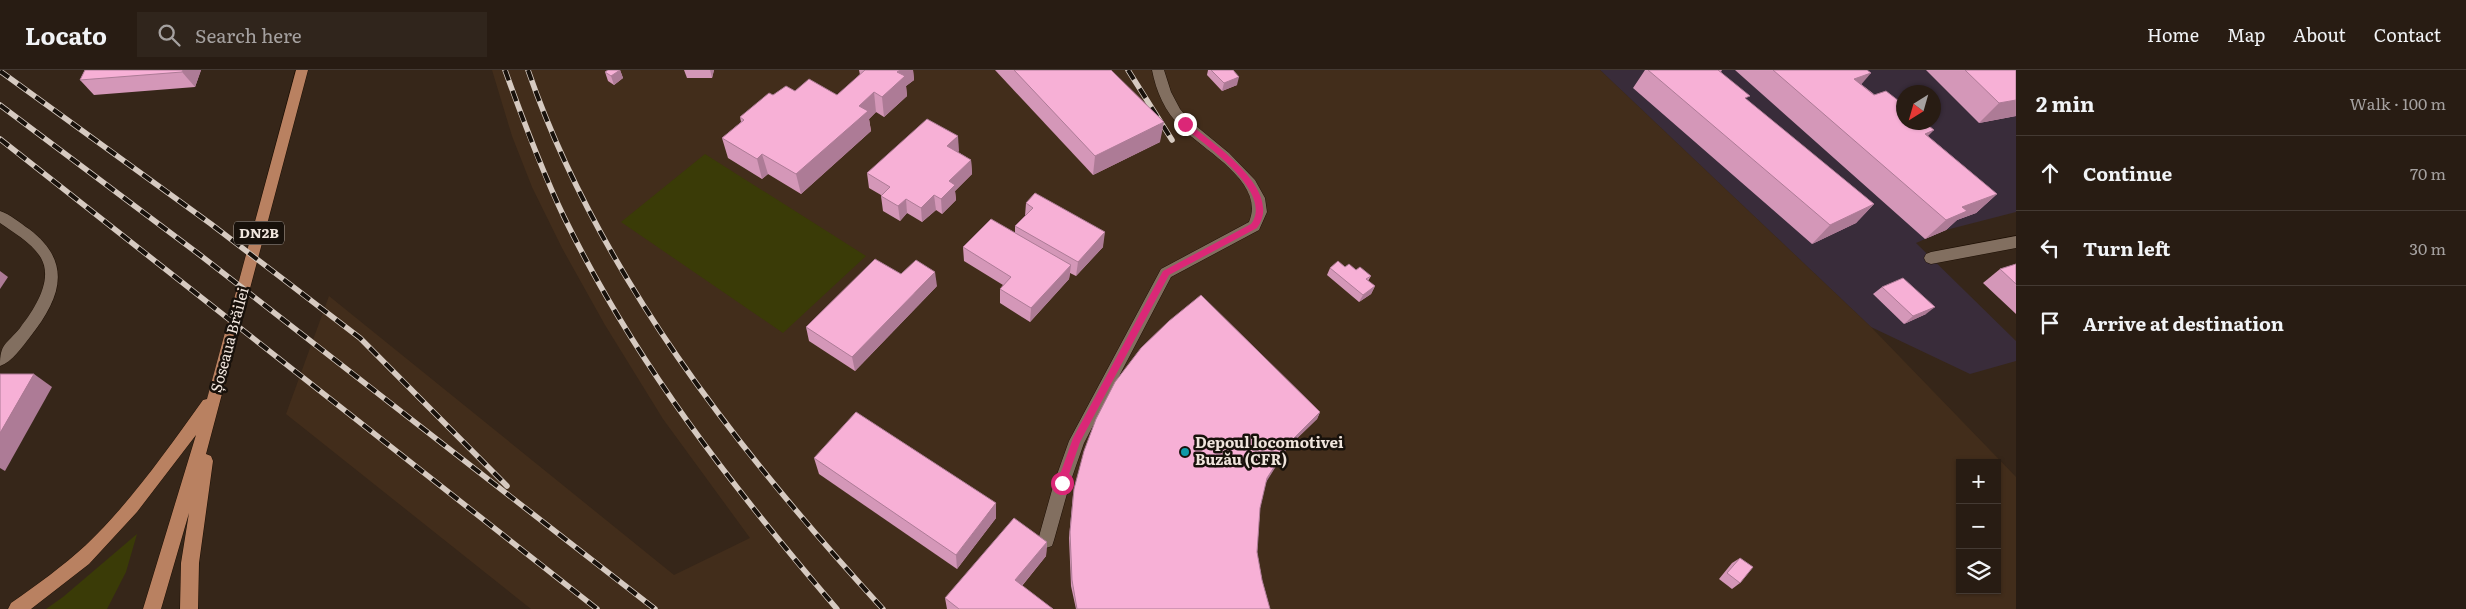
<!DOCTYPE html>
<html lang="en">
<head>
<meta charset="utf-8">
<style>
  :root { --surface:#281c13; --page:#30251c; --text:#f1f3f6; --muted:#a5a1a0; --line:#443a33 }
  body { margin:0; font-family:Literata,serif; background:var(--page); color:var(--text) }
  .controls { position:absolute; right:15px; bottom:15px; display:grid; overflow:hidden; border-radius:0px; box-shadow:0 1px 4px #0004 }
  .controls button { width:45px; height:45px; display:grid; place-items:center; padding:0; border:0; border-bottom:1px solid var(--line); background:var(--surface); color:var(--text); font:25px sans-serif }
  .compass { position:absolute; left:1896px; top:15px; width:45px; height:45px; border-radius:50%; background:var(--surface); box-shadow:0 1px 4px #0004; rotate:217deg }
  .stop { position:absolute; width:15px; height:15px; margin:-11px; border:4px solid #db2777; border-radius:50%; background:#fff }
  .stop.end { background:#db2777; border-color:#fff; box-shadow:0 1px 5px #0008 }
  .list { margin:0; padding:0; list-style:none }
  h2 { display:flex; justify-content:space-between; align-items:center; height:65px; margin:0; padding:0 20px; font-size:21px }
  h2 small { font-size:16px; font-weight:400; color:var(--muted) }
  .list li { display:grid; grid-template-columns:32px 1fr auto; gap:15px; align-items:center; box-sizing:border-box; height:75px; padding:0 20px; border-top:1px solid var(--line) }
  .list b { display:block; font-size:19px; white-space:nowrap }
  .list em { font-size:16px; font-style:normal; color:var(--muted) }
  .icon { flex:none; width:28px; height:28px; fill:none; stroke:currentColor; stroke-width:2; stroke-linecap:round; stroke-linejoin:round }
  .map { position:relative; flex:none; width:2016px; height:539px; overflow:hidden }
  header { display:flex; align-items:center; gap:30px; box-sizing:border-box; height:70px; padding:0 25px; background:var(--surface); border-bottom:1px solid var(--line) }
  header strong { font-size:24px }
  nav { display:flex; gap:28px; margin-inline-start:auto; font-size:18px }
  .search { width:350px; height:45px; background:var(--page); display:flex; align-items:center; gap:12px; box-sizing:border-box; padding:0 18px; border-radius:0px; color:var(--muted); font-size:19px }
  main { display:flex }
  aside { flex:1; background:var(--surface) }
  .map>svg:first-child { display:block }
</style>
</head>
<body>
<header>
<strong>Locato</strong>
<div class="search"><svg class="icon" aria-label="search" viewBox="0 0 24 24"><circle cx="10" cy="10" r="6"/><path d="M15 15l6 6"/></svg>Search here</div>
<nav><a>Home</a><a>Map</a><a>About</a><a>Contact</a></nav>
</header>
<main>
<div class="map">
<svg width="2016" height="539" viewBox="0 0 2016 539">
  <rect width="100%" height="100%" fill="#362619"/>
  <path fill="#392c3a" fill-rule="evenodd" d="M1600 0H2016V142L1946 160 1916 173 2016 271V291L1970 304 1871 257ZM1904 22H1934V52H1904Z"/>
  <path fill="#422d1b" fill-rule="evenodd" d="M492 0H1600L1871 257 2016 407V539H531L286 344 329 226 674 505 750 468 663 349 605 255 562 178 532 117 512 66ZM1960 393H1997V520H1960Z"/>
  <g fill="#3a3b07">
    <path d="M705 84 866 186 783 263 621 152Z"/>
    <path d="M137 464 126 502 107 539H46L63 527Z"/>
  </g>
  <g fill="none" stroke-linecap="round" stroke-linejoin="round">
    <g stroke="#1d0f04" stroke-width="1">
      <g id="minor">
        <path d="M1152 0H1164L1171 22 1180 39 1190 51 1229 83 1255 110 1265 128 1267 142 1259 160 1171 207 1084 373 1070 413 1054 470 1052 476 1046 478 1040 476 1038 470 1054 413 1069 371 1161 199 1249 152C1266 112 1205 82 1181 57 1165 42 1156 21 1152 0Z"/>
        <path d="M0 141C10 144 20 153 29 159 74 193 60 229 30 267 22 277 12 292 0 296 0 273 6 275 20 258 33 241 54 211 41 188 32 173 14 163 0 153Z"/>
        <path d="M2016 166V178L1931 194 1926 192 1924 188 1926 184 1931 182Z"/>
      </g>
    </g>
    <g stroke="#1d0f04" stroke-width="1">
      <path id="major" d="M296 0H308L206 384 211 386 213 391 199 493 198 539H180L181 493 189 443 161 539H143L196 365 137 442 89 494 31 539H8L11 533C37 515 63 496 86 475 131 432 167 380 203 330L207 329Z"/>
    </g>
    <use href="#minor" fill="#826f60" fill-rule="evenodd"/>
    <use href="#major" fill="#b98161" fill-rule="evenodd"/>
    <g stroke="#d6cac1" stroke-width="5.5">
      <g id="rail">
        <path d="M505 0C523 50 541 99 564 147 634 291 733 418 837 539"/>
        <path d="M528 0C599 205 738 381 883 539"/>
        <path d="M1128 0 1172 70"/>
        <path d="M0 1 211 154 360 268 507 416"/>
        <path d="M0 35 200 185 655 539"/>
        <path d="M0 69 597 539"/>
      </g>
    </g>
    <use href="#rail" stroke="#18110b" stroke-width="4" stroke-dasharray="11" stroke-linecap="butt"/>
  </g>
  <g fill="#d497b8">
    <path d="M85 0H201L195 17 94 25 80 10Z"/>
    <path d="M620 0 623 8 614 15 608 11 605 2Z"/>
    <path d="M684 0H714L712 8H687Z"/>
    <path d="M859 0H913L914 10 906 16 907 26 884 47 876 42 869 49 871 61 801 124 768 104 762 109 728 88 722 68 741 52 740 47 773 25 795 21 837 25 860 5Z"/>
    <path d="M995 0H1111L1160 72 1093 105Z"/>
    <path d="M1208 0H1233L1237 15 1222 21 1207 5Z"/>
    <path d="M1645 0H1722L1721 2 1747 30 1874 134 1856 153 1812 174 1633 18Z"/>
    <path d="M1735 0H1867L1861 14 1928 66 1997 124 1976 143 1957 150 1946 160 1925 169Z"/>
    <path d="M1926 0H2016V46L1979 53Z"/>
    <path d="M959 81 958 82 971 90 972 104 955 121 956 130 942 144 936 140 922 152 907 143 900 151 883 141 881 126V125L869 118 867 103Z"/>
    <path d="M1026 133 1103 177 1076 206 1070 203 1069 209 1030 252 1000 233V219L1003 215 964 191 963 177 1015 163V156L1025 146Z"/>
    <path d="M2016 194V244L1983 213 2000 199Z"/>
    <path d="M1345 197 1356 200 1371 206 1368 211 1375 216 1371 224 1359 232 1327 205 1330 198Z"/>
    <path d="M937 216 855 301 809 271 806 257Z"/>
    <path d="M1882 217 1926 244 1904 254 1873 224Z"/>
    <path d="M1320 342 1317 349 1288 377 1266 411 1260 438 1257 482 1262 510 1270 539H1076L1071 516 1069 468 1073 425Z"/>
    <path d="M814 388 996 448 957 499 819 404Z"/>
    <path d="M1047 472 1046 486 1022 516 1053 539H947L945 528Z"/>
    <path d="M1740 488V513L1732 519 1719 509 1732 493Z"/>
  </g>
  <g fill="#ad7b96">
    <path d="M183 0H201L195 17 182 2Z"/>
    <path d="M620 0 623 8 614 15 611 6Z"/>
    <path d="M710 0H714L712 8Z"/>
    <path d="M900 0H913L914 10 906 16 907 26 884 47 882 27 897 2Z"/>
    <path d="M1871 3 1854 23V9Z"/>
    <path d="M1239 7 1237 15 1222 21 1224 13Z"/>
    <path d="M874 22 876 42 869 49 871 61 801 124 796 104 859 36Z"/>
    <path d="M2016 30V46L1979 53 1999 33Z"/>
    <path d="M1164 52 1160 72 1093 105 1095 86Z"/>
    <path d="M1934 60 1914 80 1925 64Z"/>
    <path d="M958 66 959 81 948 91 947 76Z"/>
    <path d="M762 84 768 104 762 109 757 89Z"/>
    <path d="M971 90 972 104 955 121 956 130 942 144 941 129 949 111Z"/>
    <path d="M1997 124 1976 143 1957 150 1946 160 1925 169 1946 150 1962 137Z"/>
    <path d="M934 125 936 140 922 152 921 138Z"/>
    <path d="M906 129 907 143 900 151 898 136Z"/>
    <path d="M1874 134 1856 153 1812 174 1830 155Z"/>
    <path d="M1105 162 1103 177 1076 206 1078 192Z"/>
    <path d="M1071 195 1069 209 1030 252 1031 238Z"/>
    <path d="M0 201 8 207 0 219Z"/>
    <path d="M935 202 937 216 855 301 852 287Z"/>
    <path d="M1375 216 1371 224 1359 232 1363 225Z"/>
    <path d="M1935 237 1926 244 1904 254 1913 246Z"/>
    <path d="M34 304 52 317 5 401 0 398V363Z"/>
    <path d="M1320 342 1317 349 1288 377 1265 414 1267 408 1291 371Z"/>
    <path d="M996 433V448L957 499 956 485Z"/>
    <path d="M1047 472 1046 486 1015 524V510Z"/>
  </g>
  <g fill="#f7b0d6" stroke="#ad7b96">
    <path d="M85 0H183L182 2 80 10Z"/>
    <path d="M608 0H620L611 6 605 2Z"/>
    <path d="M865 0H900L897 2 905 6 882 27 874 22 859 36 868 41 796 104 762 84 757 89 722 68 744 50 740 47 769 23 773 25 786 16 795 21 809 9 837 25Z"/>
    <path d="M1014 0H1111L1164 52 1095 86Z"/>
    <path d="M1211 0H1233L1239 7 1224 13Z"/>
    <path d="M1648 0H1718L1750 26 1745 28 1874 134 1830 155Z"/>
    <path d="M1773 0H1867L1871 3 1854 9 1874 25 1886 21 1904 35V52H1924L1934 60 1925 64 1997 124 1962 137 1967 141 1946 150Z"/>
    <path d="M1965 0H2016V30L1999 33Z"/>
    <path d="M927 49 958 66 947 76 971 90 949 111 955 115 941 129 934 125 921 138 906 129 898 136 881 126 890 117 867 103Z"/>
    <path d="M1035 123 1105 162 1078 192 1015 156 1033 138 1026 133Z"/>
    <path d="M991 149 1071 195 1031 238 1000 219 1011 207 963 177Z"/>
    <path d="M875 189 901 204 916 190 935 202 852 287 806 257Z"/>
    <path d="M1338 191 1345 197 1349 194 1356 200 1360 197 1371 206 1366 209 1375 216 1363 225 1330 198Z"/>
    <path d="M2016 194V214L2000 199Z"/>
    <path d="M1903 208 1935 237 1913 246 1882 217Z"/>
    <path d="M1201 225 1320 342 1291 371 1267 408 1260 438 1257 482 1262 510 1270 539H1077L1072 510 1070 462 1074 419 1084 381 1096 349 1115 312 1141 278 1169 251Z"/>
    <path d="M0 304H34L0 363Z"/>
    <path d="M856 342 996 433 956 485 814 388Z"/>
    <path d="M1014 448 1047 472 1015 510 1053 539H959L945 528Z"/>
    <path d="M1740 488 1753 497 1740 513 1727 503Z"/>
  </g>
  <path fill="#db2777" d="M1182 52H1187C1212 73 1285 120 1257 158L1169 205 1080 372 1066 413 1062 417 1057 413 1073 368 1163 201 1251 154C1275 122 1203 73 1182 56Z"/>
  <circle fill="#0f9aa8" stroke="#18110b" stroke-width="2" cx="1185" cy="382" r="5"/>
  <g text-anchor="middle" stroke-width="5" stroke-linejoin="round" paint-order="stroke">
    <rect fill="#18110b" stroke="#afa59e" stroke-width="1" x="234" y="151.5" width="50" height="23" rx="4"/>
    <g font-size="14" font-weight="bold" fill="#f0e5dd">
      <text x="259" y="168">DN2B</text>
    </g>
    <g font-size="15" fill="#f0e5dd" stroke="#18110b">
      <text transform="translate(230 270) rotate(-75)" y="5">Șoseaua Brăilei</text>
    </g>
    <g font-size="15" font-weight="bold" fill="#f0e5dd" stroke="#18110b" text-anchor="start">
      <text x="1195" y="378">Depoul locomotivei<tspan x="1195" dy="17">Buzău (CFR)</tspan></text>
    </g>
  </g>
</svg>
<div class="controls">
<button>+</button>
<button>−</button>
<button><svg class="icon" aria-label="layers" viewBox="0 0 24 24"><path d="M12 4l9 5-9 5-9-5zM3 14l9 5 9-5"/></svg></button>
</div>
<svg class="compass" viewBox="-18 -18 36 36"><path d="M0-13l5 13h-10z" fill="#e53935"/><path d="M0 13l5-13h-10z" fill="#a5a1a0"/></svg>
<div class="stop" style="left:1062px;top:413px"></div>
<div class="stop end" style="left:1185px;top:54px"></div>
</div>
<aside>
<h2>2 min<small>Walk · 100 m</small></h2>
<ul class="list">
<li><svg class="icon" aria-label="ahead" viewBox="0 0 24 24"><path d="M12 20V5M6 11l6-6 6 6"/></svg><div><b>Continue</b></div><em>70 m</em></li>
<li><svg class="icon" aria-label="left" viewBox="0 0 24 24"><path d="M17 20v-9H6M10 6l-5 5 5 5"/></svg><div><b>Turn left</b></div><em>30 m</em></li>
<li><svg class="icon" aria-label="arrive" viewBox="0 0 24 24"><path d="M6 21V4h12l-3 4 3 4H6"/></svg><div><b>Arrive at destination</b></div></li>
</ul>
</aside>
</main>
</body>
</html>
